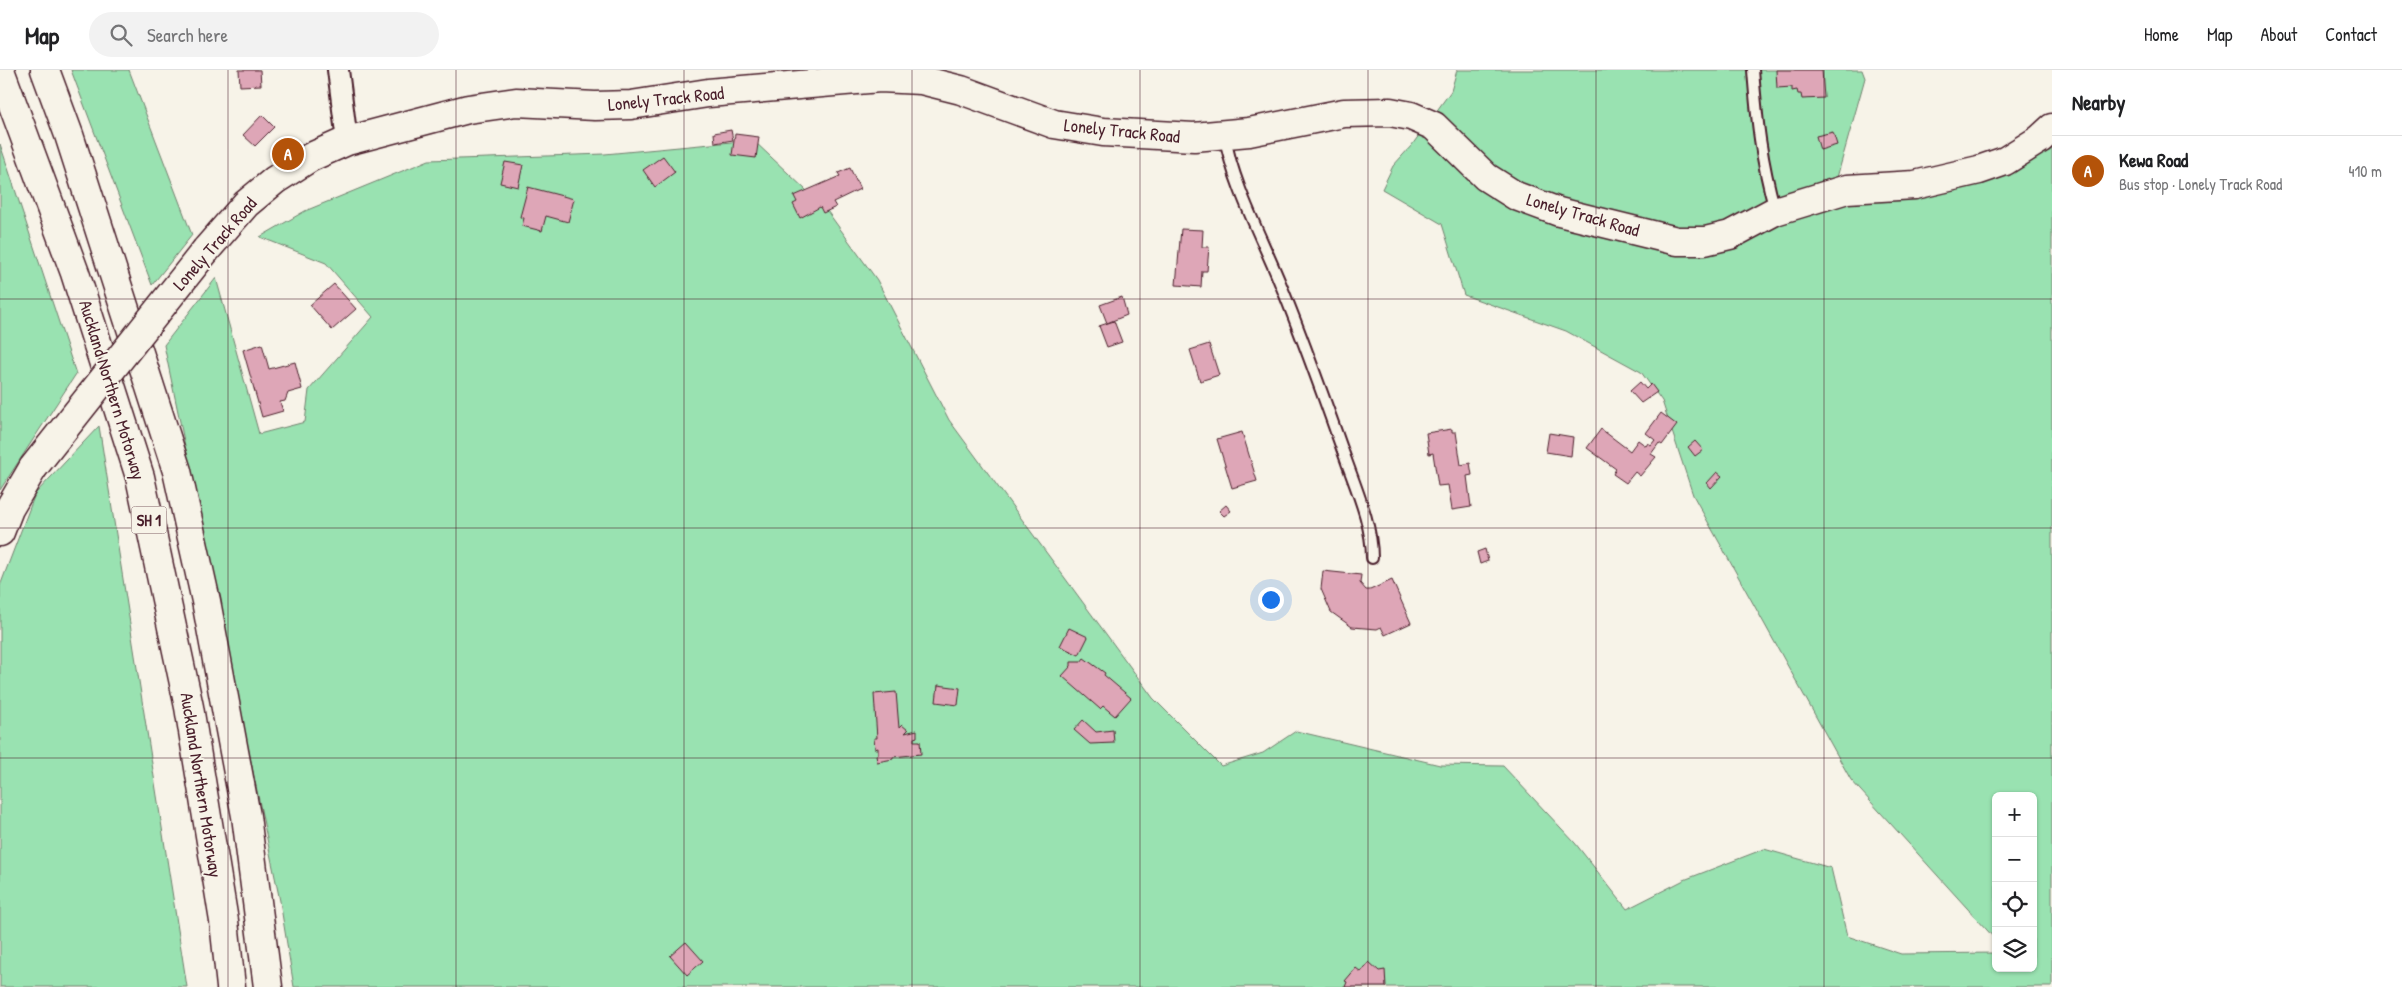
<!DOCTYPE html>
<html lang="en">
<head>
<meta charset="utf-8">
<style>
  :root { --surface:#fff; --page:#f2f2f2; --text:#202124; --muted:#757577; --line:#e0e0e0; --accent:#b45309 }
  body { margin:0; font-family:"Patrick Hand",sans-serif; background:var(--page); color:var(--text) }
  .controls { position:absolute; right:15px; bottom:15px; display:grid; overflow:hidden; border-radius:8px; box-shadow:0 1px 4px #0004 }
  .controls button { width:45px; height:45px; display:grid; place-items:center; padding:0; border:0; border-bottom:1px solid var(--line); background:var(--surface); color:var(--text); font:25px sans-serif }
  .you { position:absolute; left:1270px; top:529px; width:18px; height:18px; margin:-12px; border:4px solid #fff; border-radius:50%; background:#1a73e8; box-shadow:0 0 0 8px #1a73e833 }
  .badge { display:grid; place-items:center; width:32px; height:32px; border-radius:50%; background:var(--accent); color:#fff; font-size:16px; font-weight:700 }
  .pin { position:absolute; translate:-50% -50%; border:2px solid #fff; box-shadow:0 1px 5px #0006 }
  .list { margin:0; padding:0; list-style:none }
  h2 { display:flex; justify-content:space-between; align-items:center; height:65px; margin:0; padding:0 20px; font-size:21px }
  h2 small { font-size:16px; font-weight:400; color:var(--muted) }
  .list li { display:grid; grid-template-columns:32px 1fr auto; gap:15px; align-items:center; box-sizing:border-box; height:70px; padding:0 20px; border-top:1px solid var(--line) }
  .list b { display:block; font-size:19px; white-space:nowrap }
  .list p { margin:0; font-size:16px; white-space:nowrap; color:var(--muted) }
  .list em { font-size:16px; font-style:normal; color:var(--muted) }
  .icon { flex:none; width:28px; height:28px; fill:none; stroke:currentColor; stroke-width:2; stroke-linecap:round; stroke-linejoin:round }
  .map { position:relative; flex:none; width:2052px; height:917px; overflow:hidden }
  header { display:flex; align-items:center; gap:30px; box-sizing:border-box; height:70px; padding:0 25px; background:var(--surface); border-bottom:1px solid var(--line) }
  header strong { font-size:24px }
  nav { display:flex; gap:28px; margin-inline-start:auto; font-size:18px }
  .search { width:350px; height:45px; background:var(--page); display:flex; align-items:center; gap:12px; box-sizing:border-box; padding:0 18px; border-radius:28px; color:var(--muted); font-size:19px }
  main { display:flex }
  aside { flex:1; background:var(--surface) }
  .map>svg:first-child { display:block }
</style>
</head>
<body>
<header>
<strong>Map</strong>
<div class="search"><svg class="icon" aria-label="search" viewBox="0 0 24 24"><circle cx="10" cy="10" r="6"/><path d="M15 15l6 6"/></svg>Search here</div>
<nav><a>Home</a><a>Map</a><a>About</a><a>Contact</a></nav>
</header>
<main>
<div class="map">
<svg width="2052" height="917" viewBox="0 0 2052 917">
  <rect width="100%" height="100%" fill="#f7f3e8"/>
  <filter id="ink" filterUnits="userSpaceOnUse"><feTurbulence type="fractalNoise" baseFrequency=".02" numOctaves="2"/><feDisplacementMap in="SourceGraphic" scale="10" xChannelSelector="R" yChannelSelector="G"/><feConvolveMatrix kernelMatrix="1 2 1 2 8 2 1 2 1" color-interpolation-filters="sRGB"/></filter>
  <g filter="url(#ink)">
    <g fill="#99e2b1" stroke="#72806e">
      <path d="M71 0H129L192 165 152 215Z"/>
      <path d="M1457 0H1862L1865 8 1829 136 1915 122 2052 69V917H294L280 831 164 275 216 208 259 364 305 352 309 320 373 247 326 193 260 167 305 141 429 90 605 84 753 70 825 138 877 210 949 350 1153 628 1221 696 1263 683 1296 661 1440 695 1503 696 1575 773 1627 839 1684 810 1764 779 1831 798 1847 866 1901 884 1996 883V898H2033V726H1996V870L1851 710 1693 425 1662 331 1641 302 1566 261 1464 225 1442 154 1382 119 1393 96 1412 75 1451 21Z"/>
      <path d="M0 74 76 304 0 420Z"/>
      <path d="M99 356 187 917H0V516L35 424Z"/>
    </g>
    <g fill="#dea6b7" stroke="#4a1f2b">
      <path d="M239 0H260L261 15 240 16Z"/>
      <path d="M1776 0H1822L1824 28 1802 29 1801 24H1798L1797 20 1792 21V17L1777 18Z"/>
      <path d="M262 45 274 57 255 76 243 65Z"/>
      <path d="M731 60 733 70 715 73 714 63Z"/>
      <path d="M1833 62 1837 75 1820 80 1816 66Z"/>
      <path d="M735 64 759 67 756 88 732 85Z"/>
      <path d="M663 86 675 102 655 117 643 100Z"/>
      <path d="M505 92 523 95 518 117 500 113Z"/>
      <path d="M850 98 860 119 833 132 836 137 823 143 820 137 800 148 793 134 797 132 794 126 840 106 838 103Z"/>
      <path d="M528 117 574 129 568 152 546 146 542 161 522 156 524 148 520 147Z"/>
      <path d="M1181 159 1203 160 1202 177H1209L1207 201H1202L1201 217 1176 215Z"/>
      <path d="M334 214 356 239 332 260 310 235Z"/>
      <path d="M1122 227 1127 245 1107 253 1100 235Z"/>
      <path d="M1114 251 1122 272 1107 277 1099 256Z"/>
      <path d="M262 274 269 299 295 292 302 319 288 323 285 331 280 332 283 341 262 347 243 280Z"/>
      <path d="M1209 274 1219 305 1200 311 1190 280Z"/>
      <path d="M1640 312 1646 319 1651 314 1657 322 1641 333 1630 321Z"/>
      <path d="M1661 343 1677 355 1662 375 1659 373 1651 384 1656 387 1640 406 1635 402 1626 413 1613 404 1616 399 1587 378 1601 359 1630 381 1638 370 1646 376 1648 373 1651 375 1655 370 1646 363Z"/>
      <path d="M1452 359V362H1456L1461 395 1470 393 1472 405 1467 406 1471 437 1452 440 1448 415 1438 416 1433 383 1429 384 1426 363Z"/>
      <path d="M1242 362 1257 411 1232 418 1217 369Z"/>
      <path d="M1549 363 1573 367 1571 386 1546 382Z"/>
      <path d="M1695 371 1703 380 1695 386 1688 377Z"/>
      <path d="M1717 402 1722 406 1711 418 1707 413Z"/>
      <path d="M1226 435 1231 441 1224 446 1219 441Z"/>
      <path d="M1485 479 1488 491 1480 494 1477 482Z"/>
      <path d="M1323 501 1361 505 1360 513 1366 520H1370L1392 510 1411 553 1385 565 1381 557 1377 559 1352 557 1331 542 1321 519Z"/>
      <path d="M1069 558 1088 567 1079 585 1060 576Z"/>
      <path d="M1084 588 1105 603 1104 605 1131 628 1115 646 1103 636 1100 639 1062 606 1071 596V592H1081Z"/>
      <path d="M938 615 960 618 958 635 936 632Z"/>
      <path d="M896 622 899 658 902 655 908 660 905 663 917 660V667L914 668V671H920L921 684 893 687V689L877 692 876 685H878V678L875 679 874 668H877L874 624Z"/>
      <path d="M1083 650 1096 662 1113 660 1114 673 1090 674 1074 660Z"/>
      <path d="M686 872 703 891 687 905 670 886Z"/>
      <path d="M1369 892 1379 901 1385 900 1386 917H1345L1347 912 1345 911 1356 898 1361 902Z"/>
    </g>
    <g fill="none" stroke-linecap="round" stroke-linejoin="round">
      <g stroke="#4a1f2b" stroke-width="14">
        <g id="lane">
          <path d="M1753 0C1757 52 1761 90 1775 140"/>
          <path d="M1225 66C1231 109 1261 167 1278 208 1303 268 1324 328 1346 390 1357 421 1372 455 1372 488"/>
        </g>
      </g>
      <g stroke="#4a1f2b" stroke-width="24">
        <path id="street" d="M338 0 347 71"/>
      </g>
      <g stroke="#4a1f2b" stroke-width="31">
        <g id="secondary">
          <path d="M206 180 246 134 275 110 311 87 347 71 468 39 516 32 595 36 631 35 708 23 880 8 921 10 961 20 1054 54 1103 62 1194 67 1249 62 1344 43 1390 42 1411 46 1434 56 1486 107 1516 126 1559 142 1677 171H1705L1730 165 1775 141 1847 119 1915 115 1979 100 2005 91 2040 69 2052 58"/>
          <path d="M0 462 9 439 33 398"/>
        </g>
      </g>
      <g stroke="#4a1f2b" stroke-width="31">
        <g id="highway">
          <path d="M0 0 75 203 140 407 189 637 224 851 231 917"/>
          <path d="M45 0 69 65 177 401 206 531 246 746 268 917"/>
        </g>
      </g>
      <use href="#lane" stroke="#f7f3e8" stroke-width="10"/>
      <use href="#street" stroke="#f7f3e8" stroke-width="20"/>
      <use href="#secondary" stroke="#f7f3e8" stroke-width="28"/>
      <use href="#highway" stroke="#f7f3e8" stroke-width="28"/>
      <g stroke="#4a1f2b" stroke-width="31" stroke-linecap="butt">
        <path id="secondary-bridge" d="M33 398 206 180"/>
      </g>
      <use href="#secondary-bridge" stroke="#f7f3e8" stroke-width="28"/>
    </g>
  </g>
  <path fill="none" stroke="#4a1f2b" stroke-width="1" stroke-opacity="0.55" d="M228 0V917M456 0V917M684 0V917M912 0V917M1140 0V917M1368 0V917M1596 0V917M1824 0V917M0 229H2052M0 458H2052M0 688H2052"/>
  <g text-anchor="middle" stroke-width="4" stroke-linejoin="round" paint-order="stroke">
    <rect fill="#f7f3e8" stroke="#7e5f64" stroke-width="1" x="131.5" y="436.5" width="35" height="27" rx="4"/>
    <g font-size="16" font-weight="bold" fill="#4a1f2b">
      <text x="149" y="456">SH 1</text>
    </g>
    <g font-size="18" fill="#4a1f2b" stroke="#f7f3e8">
      <text transform="translate(666 29) rotate(-6)" y="6">Lonely Track Road</text>
      <text transform="translate(1122 61) rotate(6)" y="6">Lonely Track Road</text>
      <text transform="translate(1583 145) rotate(16)" y="6">Lonely Track Road</text>
      <text transform="translate(215 174) rotate(-49)" y="6">Lonely Track Road</text>
      <text transform="translate(112 320) rotate(73)" y="6">Auckland Northern Motorway</text>
      <text transform="translate(201 715) rotate(81)" y="6">Auckland Northern Motorway</text>
    </g>
  </g>
</svg>
<div class="controls">
<button>+</button>
<button>−</button>
<button><svg class="icon" aria-label="locate" viewBox="0 0 24 24"><circle cx="12" cy="12" r="6"/><path d="M12 2v4M12 18v4M2 12h4M18 12h4"/></svg></button>
<button><svg class="icon" aria-label="layers" viewBox="0 0 24 24"><path d="M12 4l9 5-9 5-9-5zM3 14l9 5 9-5"/></svg></button>
</div>
<div class="you"></div>
<div class="pin badge" style="left:288px;top:84px">A</div>
</div>
<aside>
<h2>Nearby<small></small></h2>
<ul class="list">
<li><span class="badge">A</span><div><b>Kewa Road</b><p>Bus stop · Lonely Track Road</p></div><em>410 m</em></li>
</ul>
</aside>
</main>
</body>
</html>
